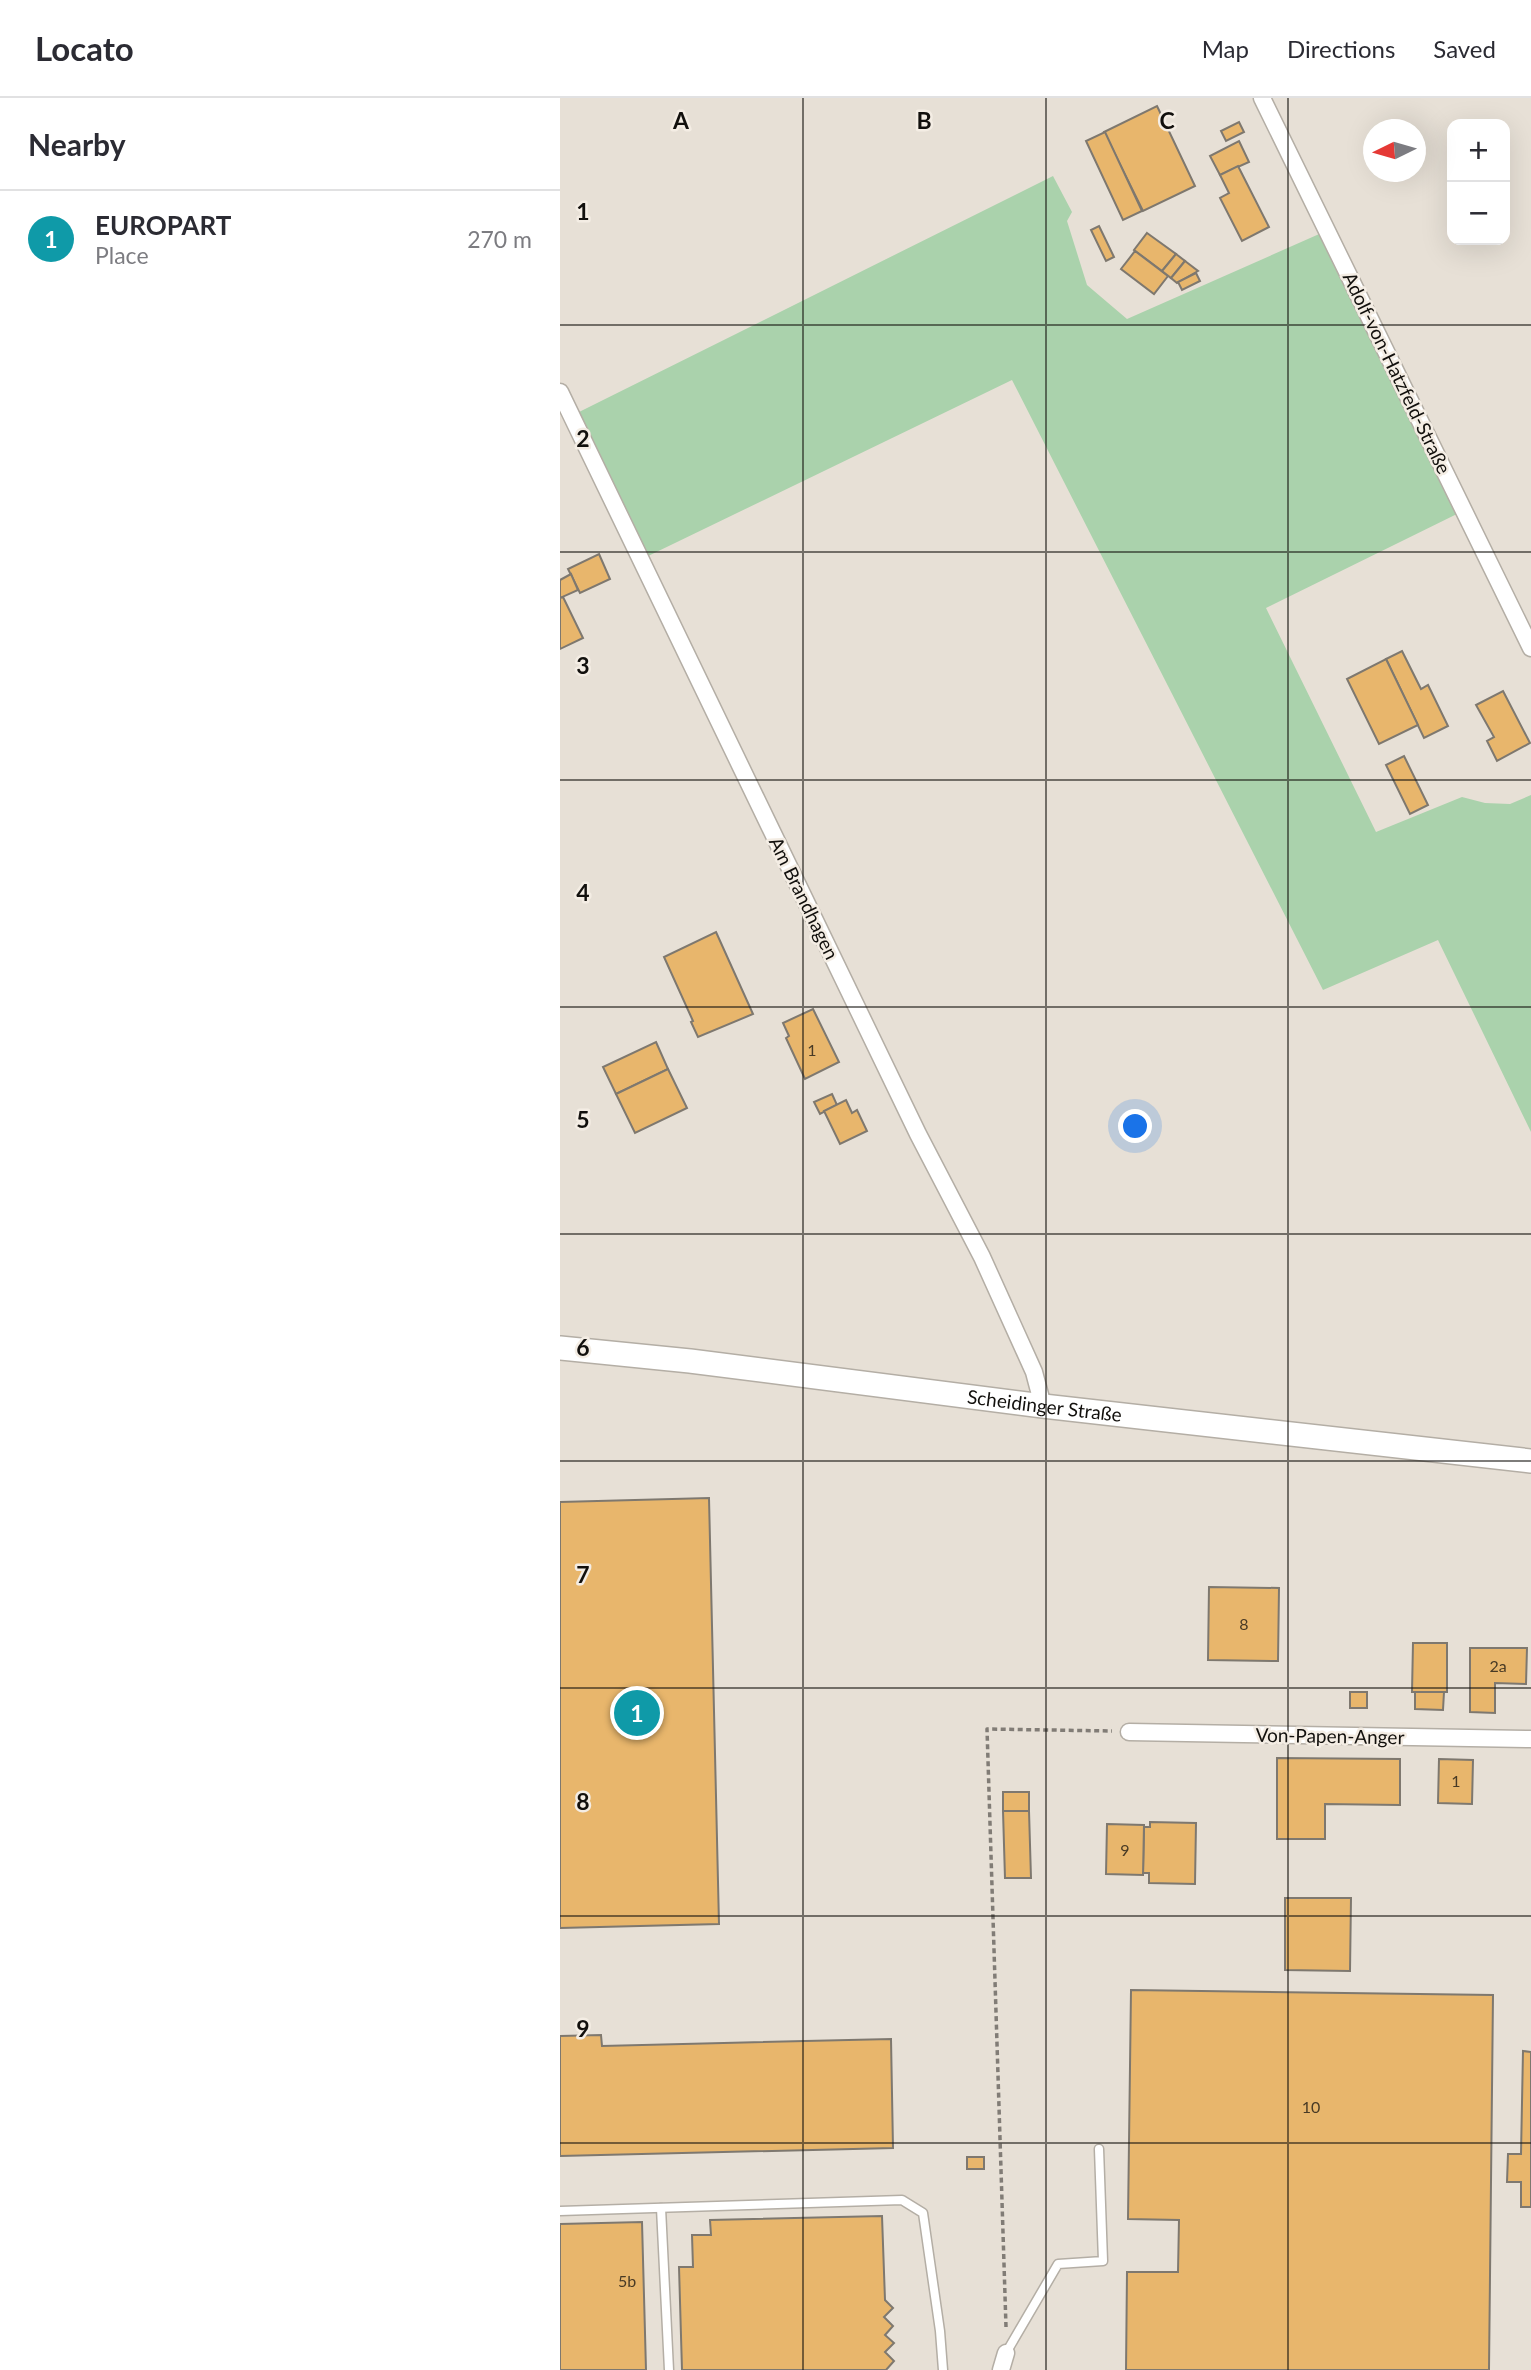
<!DOCTYPE html>
<html lang="en">
<head>
<meta charset="utf-8">
<style>
  :root { --surface:#fff; --page:#f2f2f3; --text:#2b2b33; --muted:#7c7c81; --line:#e1e1e2; --accent:#367c72 }
  body { margin:0; font-family:Lato,sans-serif; background:var(--page); color:var(--text) }
  .controls { position:absolute; right:21px; top:21px; display:grid; overflow:hidden; border-radius:14px; box-shadow:0 7px 28px #0002 }
  .controls button { width:63px; height:63px; display:grid; place-items:center; padding:0; border:0; border-bottom:2px solid var(--line); background:var(--surface); color:var(--text); font:35px sans-serif }
  .compass { position:absolute; left:803px; top:21px; width:63px; height:63px; border-radius:50%; background:var(--surface); box-shadow:0 7px 28px #0002; rotate:265deg }
  .you { position:absolute; left:576px; top:1029px; width:24px; height:24px; margin:-18px; border:5px solid #fff; border-radius:50%; background:#1a73e8; box-shadow:0 0 0 10px #1a73e833 }
  .badge { display:grid; place-items:center; width:46px; height:46px; border-radius:50%; background:var(--accent); color:#fff; font-size:23px; font-weight:700 }
  .pin { position:absolute; translate:-50% -50%; border:4px solid #fff; box-shadow:0 2px 7px #0006 }
  .list { margin:0; padding:0; list-style:none }
  h2 { display:flex; justify-content:space-between; align-items:center; height:91px; margin:0; padding:0 28px; font-size:30px }
  h2 small { font-size:23px; font-weight:400; color:var(--muted) }
  .list li { display:grid; grid-template-columns:46px 1fr auto; gap:21px; align-items:center; box-sizing:border-box; height:98px; padding:0 28px; border-top:2px solid var(--line) }
  .list b { display:block; font-size:26px; white-space:nowrap }
  .list p { margin:0; font-size:23px; white-space:nowrap; color:var(--muted) }
  .list em { font-size:23px; font-style:normal; color:var(--muted) }
  .map { position:relative; flex:none; width:971px; height:2272px; overflow:hidden }
  header { display:flex; align-items:center; gap:42px; box-sizing:border-box; height:98px; padding:0 35px; background:var(--surface); border-bottom:2px solid var(--line) }
  header strong { font-size:33px }
  nav { display:flex; gap:38px; margin-inline-start:auto; font-size:24px }
  main { display:flex }
  aside { flex:1; background:var(--surface) }
  .map>svg:first-child { display:block }
</style>
</head>
<body>
<header>
<strong>Locato</strong>
<nav><a>Map</a><a>Directions</a><a>Saved</a></nav>
</header>
<main>
<aside>
<h2>Nearby<small></small></h2>
<ul class="list">
<li><span class="badge" style="background:#0f9aa8">1</span><div><b>EUROPART</b><p>Place</p></div><em>270 m</em></li>
</ul>
</aside>
<div class="map">
<svg width="971" height="2272" viewBox="0 0 971 2272">
  <rect width="100%" height="100%" fill="#e7e0d6"/>
  <path fill="#aad2ac" d="M493 78 512 114 507 123 527 187 567 221 766 133 901 414 706 510 816 734 902 699 925 705 950 706 971 697V1034L878 842 763 892 452 282 84 460 13 317Z"/>
  <g fill="#e8b66c" stroke="#7e786f" stroke-width="2">
    <path d="M597 8 635 88 583 113 544 34Z"/>
    <path d="M679 24 684 34 666 43 661 33Z"/>
    <path d="M545 34 582 113 563 122 526 43Z"/>
    <path d="M679 43 689 64 660 77 650 58Z"/>
    <path d="M678 68 709 129 682 143 660 100 669 95 660 77Z"/>
    <path d="M539 128 554 159 546 163 531 132Z"/>
    <path d="M587 135 616 156 602 173 574 152Z"/>
    <path d="M575 153 608 178 594 196 561 171Z"/>
    <path d="M616 156 625 163 611 180 602 173Z"/>
    <path d="M625 163 638 173 617 185 611 180Z"/>
    <path d="M636 175 640 183 622 192 618 184Z"/>
    <path d="M39 456 50 481 20 495 8 471Z"/>
    <path d="M11 476 18 492 0 500V482Z"/>
    <path d="M3 499 23 540 0 551V500Z"/>
    <path d="M842 553 861 591 868 587 888 628 864 640 826 561Z"/>
    <path d="M826 561 858 627 819 646 787 581Z"/>
    <path d="M943 593 970 645 937 663 927 643 934 639 916 607Z"/>
    <path d="M844 658 868 707 850 716 826 667Z"/>
    <path d="M156 834 193 916 138 939 131 924 133 923 104 859Z"/>
    <path d="M253 911 279 964 245 981 226 940 229 938 223 925Z"/>
    <path d="M96 944 108 971 56 996 43 969Z"/>
    <path d="M108 971 127 1010 75 1035 56 996Z"/>
    <path d="M272 996 277 1007 260 1016 254 1004Z"/>
    <path d="M286 1002 292 1015 297 1012 307 1033 280 1046 264 1013Z"/>
    <path d="M149 1400 159 1826 0 1830V1404Z"/>
    <path d="M649 1489 719 1490 718 1563 648 1562Z"/>
    <path d="M853 1545H887V1594H852Z"/>
    <path d="M910 1550H967L966 1586 935 1585V1615L910 1614Z"/>
    <rect x="790" y="1594" width="17" height="16"/>
    <path d="M855 1594H884L883 1612 855 1611Z"/>
    <path d="M717 1660 840 1661V1707L765 1706V1741H717Z"/>
    <path d="M879 1661 913 1662 912 1706 878 1705Z"/>
    <rect x="443" y="1694" width="26" height="19"/>
    <path d="M443 1713H469L471 1780H445Z"/>
    <path d="M590 1724 636 1725 635 1786 589 1785V1775H583L584 1729H590Z"/>
    <path d="M547 1726 584 1727 583 1777 546 1776Z"/>
    <path d="M725 1800H791L790 1873 725 1872Z"/>
    <path d="M571 1892 933 1897 929 2272H566L567 2174H618L619 2122 568 2121Z"/>
    <path d="M41 1937 42 1948 331 1941 333 2050 0 2058V1938Z"/>
    <path d="M963 1953 971 1954V2109H961V2084H947L948 2056H961Z"/>
    <rect x="407" y="2059" width="17" height="12"/>
    <path d="M322 2118 325 2202 333 2210 324 2219 333 2228 325 2237 334 2245 325 2254 334 2263 326 2272H122L119 2169H133L132 2137H151L150 2122Z"/>
    <path d="M82 2124 86 2272H0V2126Z"/>
  </g>
  <g fill="none" stroke-linecap="round" stroke-linejoin="round">
    <g stroke="#b4aea5" stroke-width="11">
      <g id="service">
        <path d="M101 2110 109 2272"/>
        <path d="M0 2113 342 2102 363 2115 380 2233 383 2272"/>
        <path d="M446 2255 498 2166 543 2163 539 2051"/>
      </g>
    </g>
    <g stroke="#b4aea5" stroke-width="19">
      <g id="minor">
        <path d="M702 0 971 550"/>
        <path d="M0 294 358 1036 422 1159 474 1274 483 1308"/>
        <path d="M569 1634 971 1641"/>
        <path d="M441 2272 446 2255"/>
      </g>
    </g>
    <g stroke="#b4aea5" stroke-width="26">
      <g id="secondary">
        <path id="s1" d="M0 1250 130 1263 483 1308 971 1363"/>
      </g>
    </g>
    <path stroke="#817c76" stroke-width="3.5" stroke-dasharray="5 3.5" stroke-linecap="butt" d="M446 2229 427 1631 552 1633"/>
    <use href="#service" stroke="#fff" stroke-width="8"/>
    <use href="#minor" stroke="#fff" stroke-width="16"/>
    <use href="#secondary" stroke="#fff" stroke-width="23"/>
  </g>
  <path fill="none" stroke="#12100d" stroke-width="2" stroke-opacity="0.55" d="M243 0V2272M486 0V2272M728 0V2272M0 227H971M0 454H971M0 682H971M0 909H971M0 1136H971M0 1363H971M0 1590H971M0 1818H971M0 2045H971"/>
  <g text-anchor="middle" stroke-width="5" stroke-linejoin="round" paint-order="stroke">
    <g font-size="16" fill="#483a25">
      <text x="252" y="958">1</text>
      <text x="684" y="1532">8</text>
      <text x="938" y="1574">2a</text>
      <text x="896" y="1689">1</text>
      <text x="565" y="1758">9</text>
      <text x="751" y="2015">10</text>
      <text x="67" y="2189">5b</text>
    </g>
    <g font-size="19" fill="#12100d" stroke="#f4ede4">
      <text transform="translate(837 275) rotate(64)" y="7">Adolf-von-Hatzfeld-Straße</text>
      <text transform="translate(244 800) rotate(64)" y="7">Am Brandhagen</text>
      <text dy="7" stroke="none"><textPath href="#s1" startOffset="488">Scheidinger Straße</textPath></text>
      <text transform="translate(770 1638) rotate(1)" y="7">Von-Papen-Anger</text>
    </g>
  </g>
  <g font-size="23" text-anchor="middle" font-weight="bold" fill="#12100d" stroke="#f4ede4" stroke-width="5" stroke-linejoin="round" paint-order="stroke">
    <text x="121" y="31">A</text>
    <text x="364" y="31">B</text>
    <text x="607" y="31">C</text>
    <text x="23" y="122">1</text>
    <text x="23" y="349">2</text>
    <text x="23" y="576">3</text>
    <text x="23" y="803">4</text>
    <text x="23" y="1030">5</text>
    <text x="23" y="1258">6</text>
    <text x="23" y="1485">7</text>
    <text x="23" y="1712">8</text>
    <text x="23" y="1939">9</text>
  </g>
</svg>
<div class="controls">
<button>+</button>
<button>−</button>
</div>
<svg class="compass" viewBox="-18 -18 36 36"><path d="M0-13l5 13h-10z" fill="#e53935"/><path d="M0 13l5-13h-10z" fill="#7c7c81"/></svg>
<div class="you"></div>
<div class="pin badge" style="left:77px;top:1615px;background:#0f9aa8">1</div>
</div>
</main>
</body>
</html>
